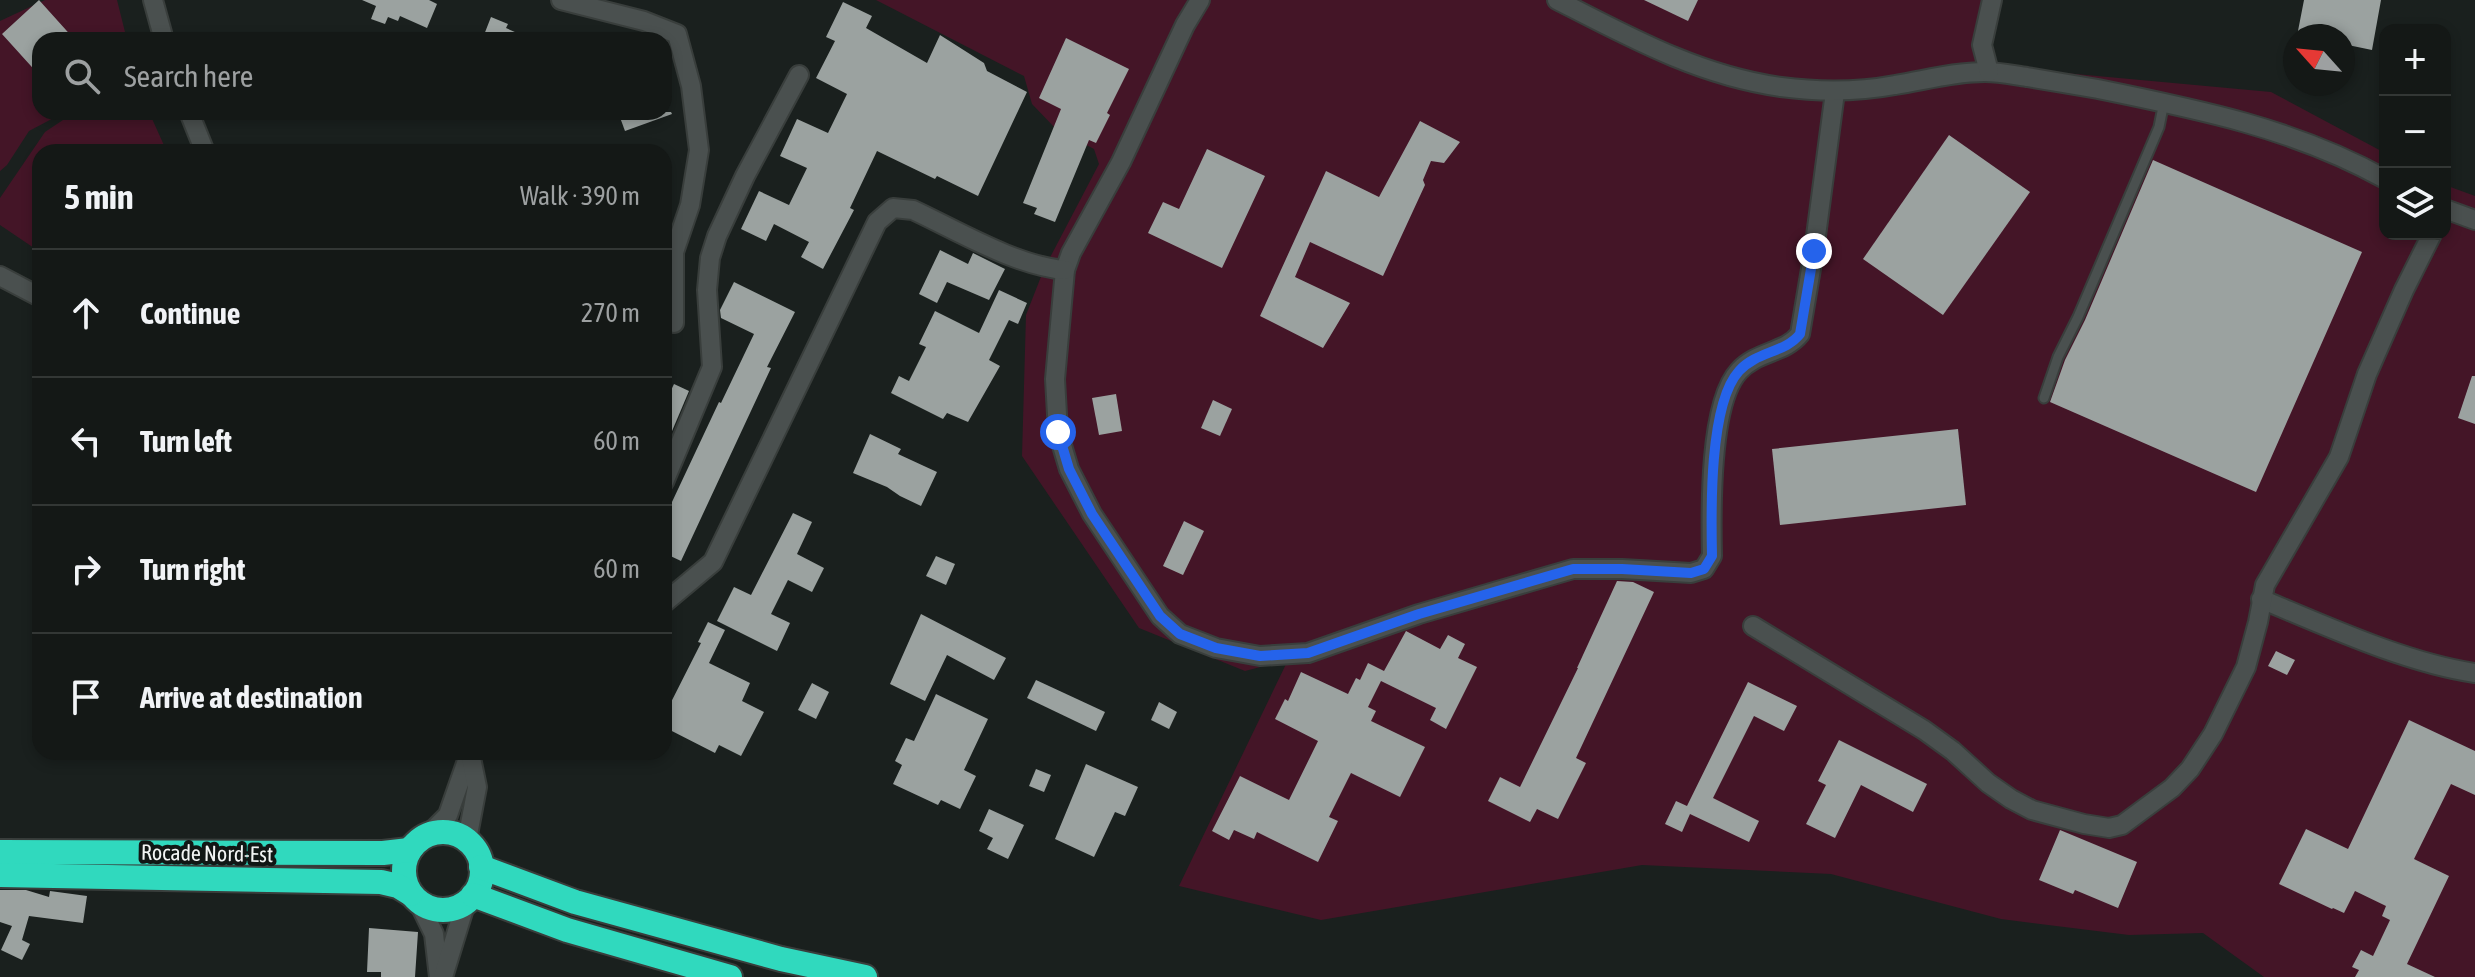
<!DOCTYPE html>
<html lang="en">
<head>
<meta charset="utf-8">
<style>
  :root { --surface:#141816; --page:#1d211f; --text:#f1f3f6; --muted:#9da0a1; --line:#333735 }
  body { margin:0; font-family:"Asap Condensed",sans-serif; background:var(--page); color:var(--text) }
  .controls { position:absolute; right:24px; top:24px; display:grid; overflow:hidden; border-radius:16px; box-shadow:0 4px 12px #0003 }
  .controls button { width:72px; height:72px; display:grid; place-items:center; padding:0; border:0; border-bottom:2px solid var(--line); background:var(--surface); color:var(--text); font:40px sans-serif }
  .compass { position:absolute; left:2283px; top:24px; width:72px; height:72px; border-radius:50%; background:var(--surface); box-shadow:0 4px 12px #0003; rotate:297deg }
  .stop { position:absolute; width:24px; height:24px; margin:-18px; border:6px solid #2563eb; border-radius:50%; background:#fff }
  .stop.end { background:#2563eb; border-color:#fff; box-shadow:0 2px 8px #0008 }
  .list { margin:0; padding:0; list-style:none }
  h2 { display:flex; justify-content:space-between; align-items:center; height:104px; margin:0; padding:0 32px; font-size:34px }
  h2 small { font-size:26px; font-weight:400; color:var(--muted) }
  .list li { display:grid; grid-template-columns:52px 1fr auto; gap:24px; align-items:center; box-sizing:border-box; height:128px; padding:0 32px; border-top:2px solid var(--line) }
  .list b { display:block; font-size:30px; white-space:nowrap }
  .list em { font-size:26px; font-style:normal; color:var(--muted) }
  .icon { flex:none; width:44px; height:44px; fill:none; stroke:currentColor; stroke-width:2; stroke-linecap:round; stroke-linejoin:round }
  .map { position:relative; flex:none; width:2475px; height:977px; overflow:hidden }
  .search { position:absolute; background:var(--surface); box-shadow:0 4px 12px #0003; left:32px; top:32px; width:640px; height:88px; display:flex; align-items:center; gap:20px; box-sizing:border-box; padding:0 28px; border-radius:24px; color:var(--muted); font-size:30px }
  .panel { position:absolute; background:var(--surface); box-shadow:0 4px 12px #0003; left:32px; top:144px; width:640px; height:616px; border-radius:24px }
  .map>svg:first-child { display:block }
</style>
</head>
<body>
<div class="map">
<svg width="2475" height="977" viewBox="0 0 2475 977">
  <rect width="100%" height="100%" fill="#1a201e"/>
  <g fill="#441527">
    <path d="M45 0H117L127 40H40V112H65L29 131 7 165 0 171V21Z"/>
    <path d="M876 0H1988L1979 65 2271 92 2385 153V234H2445V185L2475 196V977H2264L2203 933 2129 935 2001 919 1831 874 1642 865 1321 920 1179 886 1288 660 1245 671 1139 628 1022 456 1026 315 1044 269 1099 164 1094 149 1056 129 1032 104 1024 76Z"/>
    <path d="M75 112H149L167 152H40V248L37 250 0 225V198L45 132Z"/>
  </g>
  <g fill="#9ba2a0">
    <path d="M39 0 75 40H40V76L2 34Z"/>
    <path d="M362 0H429L437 4 427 28 400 16 398 21 388 17 385 24 371 19 376 6Z"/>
    <path d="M1644 0H1698L1688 21Z"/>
    <path d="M2304 0H2381L2372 50 2343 44V36H2297Z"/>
    <path d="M843 2 872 16 866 28 927 63 940 35 984 63 987 71 1027 92 978 196 937 176 935 179 877 151 850 208 854 210 823 269 801 257 809 242 774 224 766 241 741 229 759 191 789 205 807 168 780 156 797 119 828 133 847 94 816 78 835 41 826 37Z"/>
    <path d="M491 17 508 24 506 28 533 40H482Z"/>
    <path d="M1066 38 1129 69 1107 113 1110 115 1096 143 1089 140 1055 222 1034 214 1037 208 1023 203 1061 109 1039 98Z"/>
    <path d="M618 112H671L672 114 625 131Z"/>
    <path d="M1420 121 1460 142 1444 163 1431 161 1423 180 1425 185 1383 276 1310 242 1295 277 1350 303 1323 348 1260 316 1326 171 1379 197Z"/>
    <path d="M1949 135 2030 192 1943 315 1863 259Z"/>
    <path d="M1207 149 1265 176 1222 268 1148 233 1163 202 1179 209Z"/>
    <path d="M2153 160 2362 252 2256 492 2050 402 2065 360 2085 320Z"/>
    <path d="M940 250 968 264 973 253 1005 269 989 300 947 282 937 303 919 294Z"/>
    <path d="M734 282 795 312 767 367 771 368 681 561 664 553V519L719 402 721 403 754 334 721 318 720 310Z"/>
    <path d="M999 290 1027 303 1018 324 1009 320 989 360 1000 366 968 422 947 413 943 419 891 393 899 376 909 381 926 347 919 344 935 311 979 333Z"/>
    <path d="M2472 376H2475V424L2458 418Z"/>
    <path d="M674 384 689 391 664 450V405Z"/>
    <path d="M1116 394 1122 431 1099 435 1092 398Z"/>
    <path d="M1213 400 1232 409 1220 436 1201 428Z"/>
    <path d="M1958 429 1966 505 1780 525 1772 449Z"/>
    <path d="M870 434 901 449 898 454 937 472 921 506 900 496 887 487 853 473Z"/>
    <path d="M793 513 812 522 797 554 824 568 812 592 788 580 771 614 790 623 777 651 717 621 734 587 751 595Z"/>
    <path d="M1184 521 1204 531 1183 575 1163 566Z"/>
    <path d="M936 556 955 564 946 585 926 576Z"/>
    <path d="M1617 581 1633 582 1654 592 1576 758 1586 763 1558 819 1537 809 1530 822 1488 801 1500 777 1520 787 1578 668H1577Z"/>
    <path d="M921 614 1006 658 994 680 947 655 925 701 890 684Z"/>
    <path d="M708 622 725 630 709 663 750 683 742 701 764 712 741 756 719 745 715 753 664 727V716L701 643 698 642Z"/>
    <path d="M1406 631 1440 649 1448 635 1465 644 1458 658 1477 667 1446 729 1430 720 1436 708 1381 681 1368 707 1376 711 1371 721 1425 747 1400 797 1351 773 1329 817 1338 821 1318 862 1257 832 1254 839 1234 830 1229 840 1212 831 1240 776 1289 800 1318 741 1275 719 1285 699 1288 701 1301 672 1348 694 1356 678 1360 680 1368 663 1384 671Z"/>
    <path d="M2276 651 2295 660 2287 675 2268 666Z"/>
    <path d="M1036 680 1105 712 1096 731 1027 698Z"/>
    <path d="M1748 682 1797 706 1784 731 1754 716 1713 798 1759 821 1749 842 1690 814 1682 832 1665 824 1676 801 1687 806Z"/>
    <path d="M812 683 829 692 816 719 798 710Z"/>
    <path d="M936 694 988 719 964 770 976 776 960 809 941 800 938 805 893 784 902 765 895 761 906 738 914 741Z"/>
    <path d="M1159 702 1177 712 1169 729 1151 720Z"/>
    <path d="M2409 720 2475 751V795L2451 784 2414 859 2449 876 2407 964 2435 977H2355L2359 970 2352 967 2361 950 2373 956 2390 920 2382 916 2386 906 2355 891 2344 913 2333 908 2332 909 2279 884 2306 829 2348 849Z"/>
    <path d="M1839 740 1927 784 1913 812 1861 785 1835 838 1806 824 1826 785 1818 781Z"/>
    <path d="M1086 764 1138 787 1125 816 1115 812 1094 857 1055 839Z"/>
    <path d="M1036 769 1051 775 1044 792 1029 786Z"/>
    <path d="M989 809 1024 825 1008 859 987 849 993 838 979 831Z"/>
    <path d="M2060 830 2137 862 2118 908 2075 890 2073 894 2039 880Z"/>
    <path d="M0 890H26L49 897 50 891 87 896 83 923 29 916 22 940 30 944 22 960 1 950 12 926 0 922Z"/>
    <path d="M369 928 418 932 415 977H381V972H367Z"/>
  </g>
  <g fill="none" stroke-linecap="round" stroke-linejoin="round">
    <g stroke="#393e3c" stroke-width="13">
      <path id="lane" d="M2044 398 2058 357 2078 317 2159 127 2164 102"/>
    </g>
    <g stroke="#393e3c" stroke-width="22">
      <g id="street">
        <path d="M153 0 164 40"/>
        <path d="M561 0 644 21 677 34 691 86 699 150 690 205 674 252V323"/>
        <path d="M1200 0 1185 25 1121 162 1071 253 1065 270 1055 379 1058 432 1069 469 1092 514 1160 616 1180 634 1216 648 1260 656 1308 653 1419 614 1573 569H1622L1691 573 1704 569 1712 556C1711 512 1709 403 1739 371 1757 351 1785 353 1800 334L1814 251 1835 92"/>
        <path d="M1557 0C1629 37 1700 76 1781 87 1819 92 1858 92 1895 85 1926 80 1954 72 1985 72 1999 72 2013 75 2027 77 2051 81 2074 85 2098 89 2197 109 2296 129 2385 179"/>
        <path d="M1989 72 1982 45 1992 0"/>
        <path d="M189 112 205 152"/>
        <path d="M2445 209 2475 220"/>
        <path d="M0 276 40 297"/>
        <path d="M664 482 712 367 707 290 710 258 717 236 745 176 799 75"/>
        <path d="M2261 599C2326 626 2406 663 2475 673"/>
        <path d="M664 603 713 562 877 222 893 208 913 210C958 231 1016 266 1065 270"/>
        <path d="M1753 626 1924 730 1953 751 1988 783 2011 799 2032 810 2084 824 2109 828 2122 825 2172 788 2190 769 2213 734 2246 667 2258 622 2265 585 2339 457 2367 374 2404 290 2432 234"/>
        <path d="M428 835 448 815 470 752"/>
        <path d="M467 840 477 787 470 753"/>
        <path d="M418 901 434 934 439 977"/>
        <path d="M443 977 466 902"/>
      </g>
    </g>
    <g stroke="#393e3c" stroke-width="28">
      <g id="highway">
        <circle cx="443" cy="871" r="39"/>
        <path d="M0 852 383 853 409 850 412 847"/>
        <path d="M481 867 575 902 781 959 865 977"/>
        <path d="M0 875 381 882 398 886 411 894"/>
        <path d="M473 895 567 930 730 977"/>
      </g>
    </g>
    <use href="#lane" stroke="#4a504f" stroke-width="9"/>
    <use href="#street" stroke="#4a504f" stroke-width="18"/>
    <use href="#highway" stroke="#30d9be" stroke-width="24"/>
  </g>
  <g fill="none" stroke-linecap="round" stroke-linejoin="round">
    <path stroke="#2563eb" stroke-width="10" d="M1058 432 1069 469 1092 514 1160 616 1180 634 1216 648 1260 656 1308 653 1419 614 1573 569H1622L1691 573 1704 569 1712 556C1711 511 1709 404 1739 371 1757 351 1785 353 1800 334L1814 251"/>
  </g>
  <g text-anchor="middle" stroke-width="8" stroke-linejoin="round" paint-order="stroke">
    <g font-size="22" fill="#f2f5f4" stroke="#111715">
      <text transform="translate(207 853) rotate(1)" y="8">Rocade Nord-Est</text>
    </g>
  </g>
</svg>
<div class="controls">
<button>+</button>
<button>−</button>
<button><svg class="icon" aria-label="layers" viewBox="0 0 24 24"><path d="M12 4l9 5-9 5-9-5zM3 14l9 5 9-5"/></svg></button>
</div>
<svg class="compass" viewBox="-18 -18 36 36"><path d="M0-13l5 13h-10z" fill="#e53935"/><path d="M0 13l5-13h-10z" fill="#9da0a1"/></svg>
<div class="stop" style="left:1058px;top:432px"></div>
<div class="stop end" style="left:1814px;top:251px"></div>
<div class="search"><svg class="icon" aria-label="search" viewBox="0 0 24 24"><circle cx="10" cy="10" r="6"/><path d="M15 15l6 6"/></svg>Search here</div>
<section class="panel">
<h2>5 min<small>Walk · 390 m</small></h2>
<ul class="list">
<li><svg class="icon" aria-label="ahead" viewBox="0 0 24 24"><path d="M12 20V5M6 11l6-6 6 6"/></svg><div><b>Continue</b></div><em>270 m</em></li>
<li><svg class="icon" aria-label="left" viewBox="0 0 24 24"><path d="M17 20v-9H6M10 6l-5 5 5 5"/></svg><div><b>Turn left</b></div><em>60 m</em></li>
<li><svg class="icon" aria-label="right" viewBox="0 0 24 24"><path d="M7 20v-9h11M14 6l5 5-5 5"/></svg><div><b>Turn right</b></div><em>60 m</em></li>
<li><svg class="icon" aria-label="arrive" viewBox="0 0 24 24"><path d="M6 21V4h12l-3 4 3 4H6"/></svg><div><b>Arrive at destination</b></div></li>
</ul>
</section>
</div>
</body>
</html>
